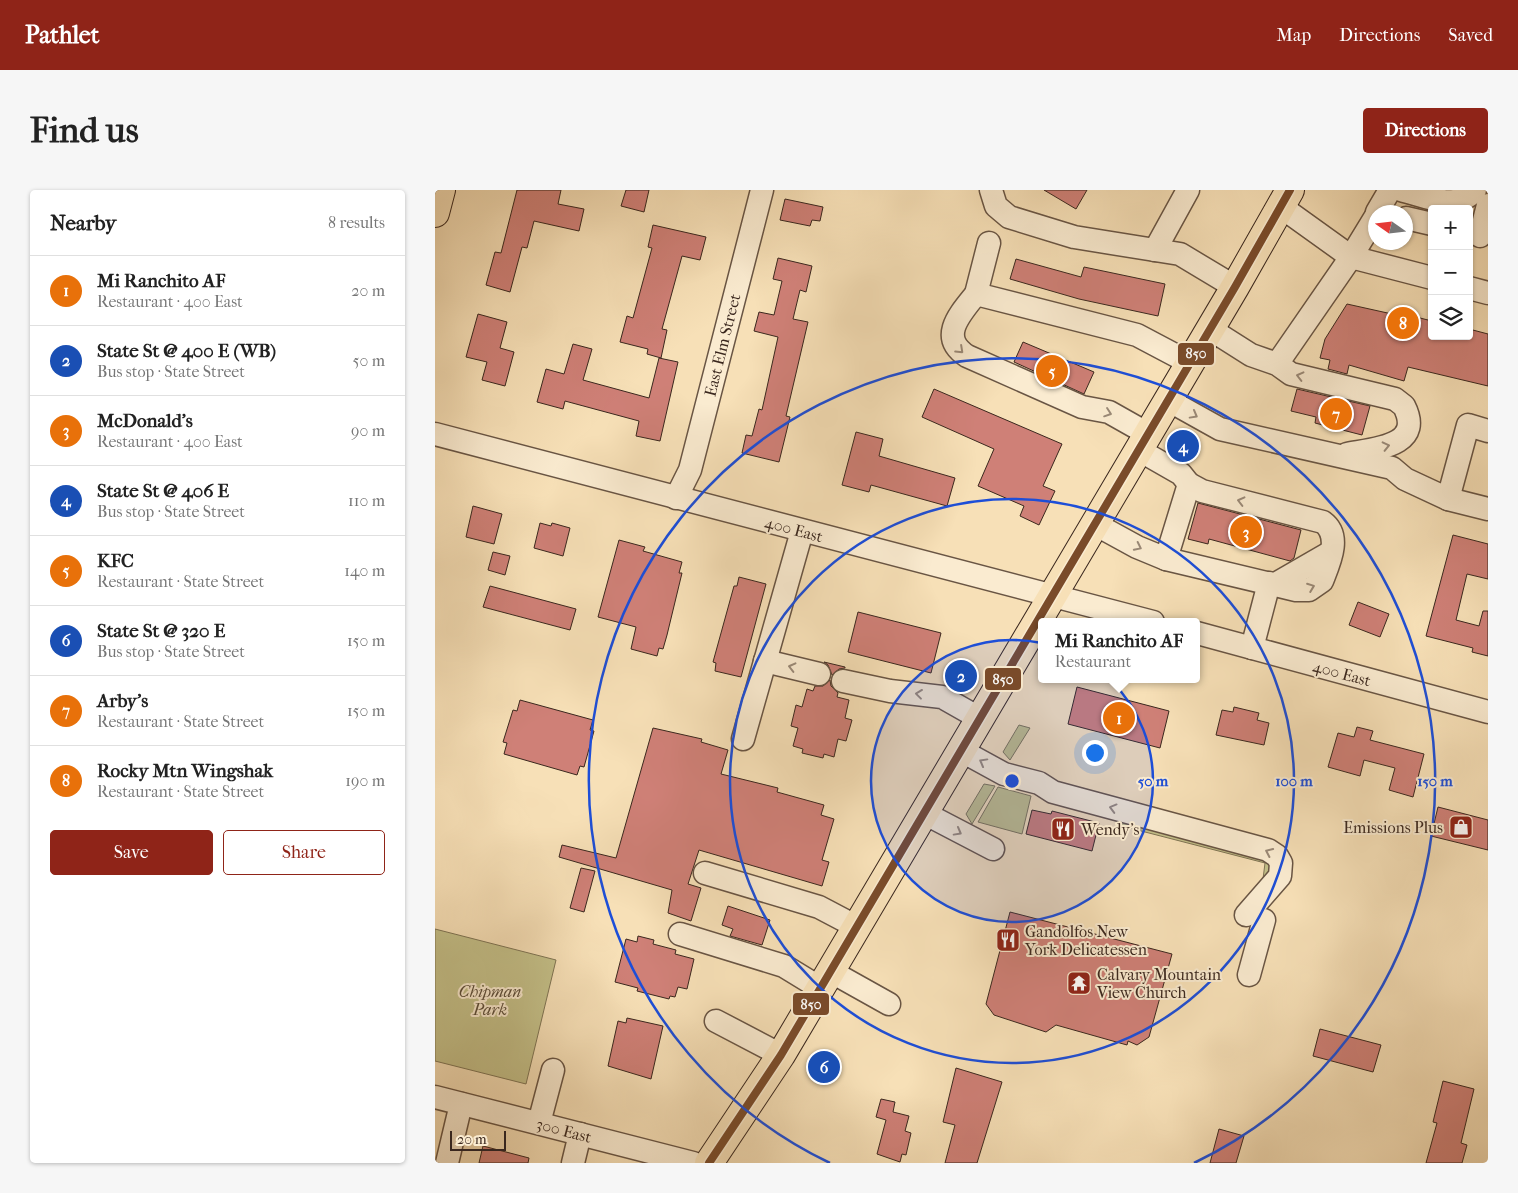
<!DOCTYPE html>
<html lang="en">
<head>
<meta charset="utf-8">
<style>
  :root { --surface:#fff; --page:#f6f6f6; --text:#222; --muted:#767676; --line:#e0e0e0; --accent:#8f2418 }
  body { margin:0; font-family:"IM FELL French Canon",serif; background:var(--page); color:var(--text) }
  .controls { position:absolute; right:15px; top:15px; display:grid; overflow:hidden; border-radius:5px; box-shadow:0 1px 4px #0004 }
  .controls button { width:45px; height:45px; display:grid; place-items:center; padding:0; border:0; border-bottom:1px solid var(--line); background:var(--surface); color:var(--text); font:25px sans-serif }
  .compass { position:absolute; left:933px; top:15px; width:45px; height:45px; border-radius:50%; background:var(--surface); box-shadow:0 1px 4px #0004; rotate:284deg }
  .scale { position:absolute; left:15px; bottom:12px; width:56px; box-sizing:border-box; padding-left:5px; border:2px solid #3a271e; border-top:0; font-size:14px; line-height:18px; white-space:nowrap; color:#3a271e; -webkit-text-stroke:4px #faebd0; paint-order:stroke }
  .you { position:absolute; left:659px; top:562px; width:18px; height:18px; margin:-12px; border:4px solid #fff; border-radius:50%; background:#1a73e8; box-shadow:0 0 0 8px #1a73e833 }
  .badge { display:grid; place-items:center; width:32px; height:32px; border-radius:50%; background:var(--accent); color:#fff; font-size:16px; font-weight:700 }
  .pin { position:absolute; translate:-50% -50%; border:2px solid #fff; box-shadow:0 1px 5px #0006 }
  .popup { position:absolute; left:603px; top:428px; width:162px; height:65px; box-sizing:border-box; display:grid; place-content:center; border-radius:5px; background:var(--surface); filter:drop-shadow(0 1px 4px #0005); font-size:16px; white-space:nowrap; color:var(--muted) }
  .popup b { font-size:19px; color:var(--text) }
  .popup::after { content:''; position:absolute; left:50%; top:100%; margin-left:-10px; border:10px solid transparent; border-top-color:var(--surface) }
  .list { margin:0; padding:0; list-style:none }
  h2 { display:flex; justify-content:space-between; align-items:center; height:65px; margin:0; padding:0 20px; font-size:21px }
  h2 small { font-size:16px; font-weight:400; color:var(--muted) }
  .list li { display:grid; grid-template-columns:32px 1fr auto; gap:15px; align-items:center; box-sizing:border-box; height:70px; padding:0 20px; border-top:1px solid var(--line) }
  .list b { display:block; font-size:19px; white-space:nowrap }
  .list p { margin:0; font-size:16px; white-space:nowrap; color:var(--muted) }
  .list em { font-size:16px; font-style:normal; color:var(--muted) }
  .actions { display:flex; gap:10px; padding:15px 20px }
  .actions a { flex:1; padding:11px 0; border:1px solid var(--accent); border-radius:5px; text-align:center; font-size:18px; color:var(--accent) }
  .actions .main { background:var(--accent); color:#fff }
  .icon { flex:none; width:28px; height:28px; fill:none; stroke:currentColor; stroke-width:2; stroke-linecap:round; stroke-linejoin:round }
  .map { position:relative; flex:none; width:1053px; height:973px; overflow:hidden; border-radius:5px }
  header { display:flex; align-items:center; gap:30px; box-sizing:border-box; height:70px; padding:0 25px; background:var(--accent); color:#fff }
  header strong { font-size:24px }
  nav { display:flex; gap:28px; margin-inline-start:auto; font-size:18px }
  .intro { display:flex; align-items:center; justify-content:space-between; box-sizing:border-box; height:120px; padding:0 30px }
  h1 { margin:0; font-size:35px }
  .button { padding:12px 22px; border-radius:5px; background:var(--accent); color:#fff; font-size:18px; font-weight:700 }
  main { display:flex; gap:30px; padding:0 30px }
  aside { flex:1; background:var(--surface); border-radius:5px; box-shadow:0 1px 4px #0004 }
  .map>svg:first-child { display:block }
</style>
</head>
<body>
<header>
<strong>Pathlet</strong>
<nav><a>Map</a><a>Directions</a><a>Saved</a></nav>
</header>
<div class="intro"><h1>Find us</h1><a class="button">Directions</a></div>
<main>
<aside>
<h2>Nearby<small>8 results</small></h2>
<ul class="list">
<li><span class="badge" style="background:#e8710a">1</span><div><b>Mi Ranchito AF</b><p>Restaurant · 400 East</p></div><em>20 m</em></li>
<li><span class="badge" style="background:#1a4fb4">2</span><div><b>State St @ 400 E (WB)</b><p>Bus stop · State Street</p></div><em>50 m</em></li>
<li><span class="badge" style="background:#e8710a">3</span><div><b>McDonald's</b><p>Restaurant · 400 East</p></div><em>90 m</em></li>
<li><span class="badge" style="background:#1a4fb4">4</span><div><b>State St @ 406 E</b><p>Bus stop · State Street</p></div><em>110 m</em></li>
<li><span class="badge" style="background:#e8710a">5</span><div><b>KFC</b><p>Restaurant · State Street</p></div><em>140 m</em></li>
<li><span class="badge" style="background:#1a4fb4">6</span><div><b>State St @ 320 E</b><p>Bus stop · State Street</p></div><em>150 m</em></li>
<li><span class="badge" style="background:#e8710a">7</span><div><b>Arby's</b><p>Restaurant · State Street</p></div><em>150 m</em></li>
<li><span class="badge" style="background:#e8710a">8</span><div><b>Rocky Mtn Wingshak</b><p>Restaurant · State Street</p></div><em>190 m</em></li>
</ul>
<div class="actions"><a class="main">Save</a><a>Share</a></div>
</aside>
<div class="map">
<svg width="1053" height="973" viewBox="0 0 1053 973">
  <rect width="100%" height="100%" fill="#f7e0b7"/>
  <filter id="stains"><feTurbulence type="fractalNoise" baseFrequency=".004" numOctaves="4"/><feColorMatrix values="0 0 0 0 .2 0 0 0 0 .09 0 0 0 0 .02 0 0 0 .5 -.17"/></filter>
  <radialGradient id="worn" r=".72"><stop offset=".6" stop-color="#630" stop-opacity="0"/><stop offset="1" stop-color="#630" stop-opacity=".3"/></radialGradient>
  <g fill="#c4c089" stroke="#7f7454">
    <path d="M584 535 595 538 575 570 568 562Z"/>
    <path d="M549 594 560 596 537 634 531 624Z"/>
    <path d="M563 597 596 606 587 644 543 632Z"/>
    <path d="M684 629 830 666 839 677 828 689 830 673 683 635Z"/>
    <path d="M0 739 121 770 91 894 0 871Z"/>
  </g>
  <g fill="#cf8077" stroke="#3a271e">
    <path d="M82 0H126L123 14 149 19 144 41 99 31 92 58 87 57 75 102 51 95 60 62 66 63Z"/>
    <path d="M191 0H214L209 22 186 16Z"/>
    <path d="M609 0H652L641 19Z"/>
    <path d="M350 9 388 17 385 31 377 30 375 36 345 30Z"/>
    <path d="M218 35 271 47 265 70 247 66 227 139 232 140 226 168 212 164 213 159 185 152 192 126 198 128 217 58 213 57Z"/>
    <path d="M343 68 377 76 371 102 365 100 358 129 373 132 351 226 355 227 344 272 307 263 311 245 317 246 324 219 327 220 343 147 319 141 324 122 339 125 347 91 338 89Z"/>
    <path d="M581 69 646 87 649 77 730 94 723 126 644 109 575 89Z"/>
    <path d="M912 114 984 130 985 128 997 131V146H1034V139L1053 144V196L973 177 969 191 914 175 912 184 893 179 895 170 885 168 890 149Z"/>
    <path d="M43 124 72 132 65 158 79 162 70 196 47 190 52 172 31 167Z"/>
    <path d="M588 152 659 182 649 204 579 172Z"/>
    <path d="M138 154 157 159 148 190 214 208 224 168 243 172 225 251 201 246 204 231 130 211 128 219 102 212 111 179 129 184Z"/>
    <path d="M499 199 627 254 608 296 620 301 604 335 585 326 589 316 543 296 559 259 487 227Z"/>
    <path d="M862 199 935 216 927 245 880 233 881 227 856 221Z"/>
    <path d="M421 242 448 249 444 266 520 288 512 316 436 295 434 302 407 295Z"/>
    <path d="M763 313 866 340 859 368 855 371 774 349 773 354 753 349Z"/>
    <path d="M38 316 67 324 59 354 31 347Z"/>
    <path d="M105 333 116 336 117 333 135 338 128 366 99 358Z"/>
    <path d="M1018 345 1053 354V389L1032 384 1021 430 1044 436 1048 421H1053V466L1037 462 1038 458 991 446Z"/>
    <path d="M184 350 210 357 208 361 247 372 244 383H247L232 445 228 459 224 458 222 466 196 459 201 437 163 427Z"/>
    <path d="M58 362 75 366 70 385 53 380Z"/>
    <path d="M304 387 331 394 306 487 280 481 281 473 278 472 299 396H302Z"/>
    <path d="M55 396 141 419 135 440 48 417Z"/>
    <path d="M923 412 954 424 945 447 914 435Z"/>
    <path d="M423 422 506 443 496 483 413 462Z"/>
    <path d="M389 472 410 477V478L404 479 397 485 393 475Z"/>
    <path d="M395 490 396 496 403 503 402 507 414 510 410 528 417 530 411 551 403 549 399 567 389 564 388 568 367 563 368 559 358 556 363 538 356 536 361 515 367 517 372 499 378 501 380 496H388Z"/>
    <path d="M642 497 734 521 725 558 633 534Z"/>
    <path d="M85 510 158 530 155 540 159 541 149 577 145 576 142 585 69 564 72 553 68 552 78 520 82 521Z"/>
    <path d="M799 517 824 523 822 530 834 533 829 555 781 545 787 520 798 522Z"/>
    <path d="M922 537 938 541 935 550 989 564 978 607 954 600 960 578 929 570 925 586 893 577 903 543 919 547Z"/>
    <path d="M218 538 267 549 266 552 293 560 286 584 343 598 342 602 389 615 386 625 399 629 387 670 394 672 387 696 264 660 253 694 266 698 256 731 233 723 237 700 124 667 127 655 181 668Z"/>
    <path d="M1003 617 1053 630V660L996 646Z"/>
    <path d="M597 620 616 624 617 621 664 633 657 661 591 644Z"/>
    <path d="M146 678 160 681 149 722 135 718Z"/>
    <path d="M293 716 335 730 327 755 295 746 298 739 287 735Z"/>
    <path d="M575 722 737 764 714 847 702 855 693 851 692 855 621 835 611 842 559 825 551 814Z"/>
    <path d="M203 746 219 750 218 754 241 760 240 764 259 769 252 799 243 797 240 807 235 806 234 809 202 801 203 798 180 792 191 749 202 752Z"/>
    <path d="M192 828 228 836 216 889 173 876 183 831 191 833Z"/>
    <path d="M885 839 946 855 938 882 878 866Z"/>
    <path d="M521 878 567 892 542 973H510L520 935 508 932Z"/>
    <path d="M1008 891 1039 899 1026 953 1032 955 1027 973H991L1002 933 998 932Z"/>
    <path d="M446 909 460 912 458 922 474 926 470 941 476 943 471 965 467 964 465 972 442 964 451 930 441 927Z"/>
    <path d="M784 939 809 946 801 973H775Z"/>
    <path d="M48 956 94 968 93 973H44Z"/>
  </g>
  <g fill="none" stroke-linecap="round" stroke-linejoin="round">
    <g stroke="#695544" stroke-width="25">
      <g id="minor">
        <path d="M556 0 561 16 574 27 639 47 745 64 800 97"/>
        <path d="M966 0C990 6 1021 22 1040 0"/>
        <path d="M845 16 916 67 997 88"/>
        <path d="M942 22 955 0"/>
        <path d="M971 28 997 34"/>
        <path d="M1045 46 1053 15"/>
        <path d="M554 53 541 104 702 145 755 173"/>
        <path d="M720 60 753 0"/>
        <path d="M1034 98 1053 103"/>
        <path d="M541 104C525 124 503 147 532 166L647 217 674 222 713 244"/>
        <path d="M775 139 816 165 842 174 856 184 960 209 969 216C990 257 938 259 912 264"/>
        <path d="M842 174 916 67 941 26"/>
        <path d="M733 210 785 239 957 278 970 289 1013 309 1033 235 1053 241"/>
        <path d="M0 244 718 432"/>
        <path d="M241 308 255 280 327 0"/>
        <path d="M1013 309 1053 319"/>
        <path d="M660 334 702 357 731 369 861 400H874L887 391C894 373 907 346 888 332L767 301 754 294 746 284 704 260"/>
        <path d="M731 369 754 294"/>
        <path d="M839 395 896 362"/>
        <path d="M762 443 1053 522"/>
        <path d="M817 458 834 393"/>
        <path d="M330 471 384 484"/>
        <path d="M408 491 455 501 507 507 544 528"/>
        <path d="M308 549 367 341"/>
        <path d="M525 560 569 584 604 593 618 602 833 660 842 666 846 673 845 686 811 725"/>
        <path d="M489 623 558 659"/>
        <path d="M270 683 384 717 422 737"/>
        <path d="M245 744 349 776 385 798"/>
        <path d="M395 781 454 814"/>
        <path d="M814 785 829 730"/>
        <path d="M281 831 346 865"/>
        <path d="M0 907 258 973"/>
        <path d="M104 933 118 880"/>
        <path d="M12 973 26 914"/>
        <path d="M138 973 145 944"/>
      </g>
    </g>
    <g stroke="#3a271e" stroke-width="30">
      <g id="major">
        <path d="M0 23 6 0"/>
        <path d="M274 973 346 865 800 97 855 0"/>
      </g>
    </g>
    <use href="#minor" stroke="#faebd0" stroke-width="22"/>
    <use href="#major" stroke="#f7e0b7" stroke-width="28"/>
    <g stroke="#faebd0" stroke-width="11">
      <path id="bus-1" d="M274 973 346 865 800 97 855 0"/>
    </g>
    <use href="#bus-1" stroke="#7a4b2a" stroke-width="8"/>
  </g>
  <defs><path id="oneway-chevron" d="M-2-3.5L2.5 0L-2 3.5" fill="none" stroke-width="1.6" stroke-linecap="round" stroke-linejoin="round" transform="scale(1.25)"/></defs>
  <g stroke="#9a8977">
    <use href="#oneway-chevron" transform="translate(525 160) rotate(43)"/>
    <use href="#oneway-chevron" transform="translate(865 186) rotate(-166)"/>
    <use href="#oneway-chevron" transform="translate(673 223) rotate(19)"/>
    <use href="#oneway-chevron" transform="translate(759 225) rotate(29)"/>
    <use href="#oneway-chevron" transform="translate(951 256) rotate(-13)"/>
    <use href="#oneway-chevron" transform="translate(806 311) rotate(-166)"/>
    <use href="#oneway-chevron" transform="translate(703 357) rotate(26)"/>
    <use href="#oneway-chevron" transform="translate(876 397) rotate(-21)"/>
    <use href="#oneway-chevron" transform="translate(357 477) rotate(-166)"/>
    <use href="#oneway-chevron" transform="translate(484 504) rotate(-173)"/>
    <use href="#oneway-chevron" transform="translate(548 572) rotate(-151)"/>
    <use href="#oneway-chevron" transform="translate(678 618) rotate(-165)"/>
    <use href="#oneway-chevron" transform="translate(523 642) rotate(29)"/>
    <use href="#oneway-chevron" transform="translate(834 662) rotate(-155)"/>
  </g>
  <circle cx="577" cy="591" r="141" fill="#1d4ed8" fill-opacity=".12"/>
  <g fill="none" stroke="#1d4ed8" stroke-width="2.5">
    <circle cx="577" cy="591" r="141"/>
    <circle cx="577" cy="591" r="282"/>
    <path d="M395 973A423 423 0 1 1 759 973"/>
  </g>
  <defs>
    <g id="shop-square" transform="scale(1.25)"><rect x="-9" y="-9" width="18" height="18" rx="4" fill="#8f2418" stroke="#faebd0"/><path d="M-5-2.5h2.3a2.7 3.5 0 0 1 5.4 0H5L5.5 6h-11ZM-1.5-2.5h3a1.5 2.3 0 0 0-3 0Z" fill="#fff"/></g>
    <g id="restaurant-square" transform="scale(1.25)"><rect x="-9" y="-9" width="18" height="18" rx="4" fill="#8f2418" stroke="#faebd0"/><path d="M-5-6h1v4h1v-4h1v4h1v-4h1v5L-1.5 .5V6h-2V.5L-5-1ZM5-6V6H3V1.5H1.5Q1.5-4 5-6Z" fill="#fff"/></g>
    <g id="temple-square" transform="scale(1.25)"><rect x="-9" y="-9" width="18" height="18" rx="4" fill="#8f2418" stroke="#faebd0"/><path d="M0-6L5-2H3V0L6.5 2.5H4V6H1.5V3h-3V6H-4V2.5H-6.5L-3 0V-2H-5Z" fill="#fff"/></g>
  </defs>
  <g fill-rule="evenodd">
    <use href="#shop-square" x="1026" y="637"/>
    <use href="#restaurant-square" x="628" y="639"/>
    <use href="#restaurant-square" x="573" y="750"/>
    <use href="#temple-square" x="644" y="793"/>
  </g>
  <g text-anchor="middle" stroke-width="4" stroke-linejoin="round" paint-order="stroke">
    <g font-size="16" fill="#3a271e" stroke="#faebd0">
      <text transform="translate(287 155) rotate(-76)" y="6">East Elm Street</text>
      <text transform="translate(359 339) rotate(15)" y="6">400 East</text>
      <text transform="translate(907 483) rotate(15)" y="6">400 East</text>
      <text transform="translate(129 940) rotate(15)" y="6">300 East</text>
    </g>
    <g font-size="16" fill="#3a271e" stroke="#faebd0" text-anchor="start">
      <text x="1008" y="643" text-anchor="end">Emissions Plus</text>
      <text x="646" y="645">Wendy's</text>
      <text x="590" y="747">Gandolfos New<tspan x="590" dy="18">York Delicatessen</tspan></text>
      <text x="662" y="790">Calvary Mountain<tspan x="662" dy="18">View Church</tspan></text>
    </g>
    <g font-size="16" font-style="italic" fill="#5c4d39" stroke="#faebd0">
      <text x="55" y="807">Chipman<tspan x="55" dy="18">Park</tspan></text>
    </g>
  </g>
  <circle cx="577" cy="591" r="8" fill="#1d4ed8" stroke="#faebd0" stroke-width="2.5"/>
  <g font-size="15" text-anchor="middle" font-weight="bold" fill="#1d4ed8" stroke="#faebd0" stroke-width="4" stroke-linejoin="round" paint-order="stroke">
    <text x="718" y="596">50 m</text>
    <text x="859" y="596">100 m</text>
    <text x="1000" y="596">150 m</text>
  </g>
  <g stroke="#faebd0" stroke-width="2">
    <rect x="742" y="152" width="38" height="24" rx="5" fill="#7a4b2a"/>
    <rect x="549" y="477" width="38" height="24" rx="5" fill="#7a4b2a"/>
    <rect x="357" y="802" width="38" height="24" rx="5" fill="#7a4b2a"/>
  </g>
  <g font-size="14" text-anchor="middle" font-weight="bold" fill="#fff">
    <text x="761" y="168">850</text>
    <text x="568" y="494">850</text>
    <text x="376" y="819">850</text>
  </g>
  <rect width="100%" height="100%" filter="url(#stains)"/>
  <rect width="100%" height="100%" fill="url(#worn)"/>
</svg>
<div class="controls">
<button>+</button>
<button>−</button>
<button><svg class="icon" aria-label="layers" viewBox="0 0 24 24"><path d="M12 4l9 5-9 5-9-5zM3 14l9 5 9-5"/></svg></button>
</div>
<svg class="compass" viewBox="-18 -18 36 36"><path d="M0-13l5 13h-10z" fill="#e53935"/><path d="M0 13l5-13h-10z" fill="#767676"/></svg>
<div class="scale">20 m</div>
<div class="you"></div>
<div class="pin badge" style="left:684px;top:528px;background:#e8710a">1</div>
<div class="popup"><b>Mi Ranchito AF</b>Restaurant</div>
<div class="pin badge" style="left:526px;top:486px;background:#1a4fb4">2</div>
<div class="pin badge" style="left:811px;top:342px;background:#e8710a">3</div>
<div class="pin badge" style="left:748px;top:256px;background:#1a4fb4">4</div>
<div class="pin badge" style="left:617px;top:181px;background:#e8710a">5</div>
<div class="pin badge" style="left:389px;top:877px;background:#1a4fb4">6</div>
<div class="pin badge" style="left:901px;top:224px;background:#e8710a">7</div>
<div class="pin badge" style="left:968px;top:133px;background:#e8710a">8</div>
</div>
</main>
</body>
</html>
